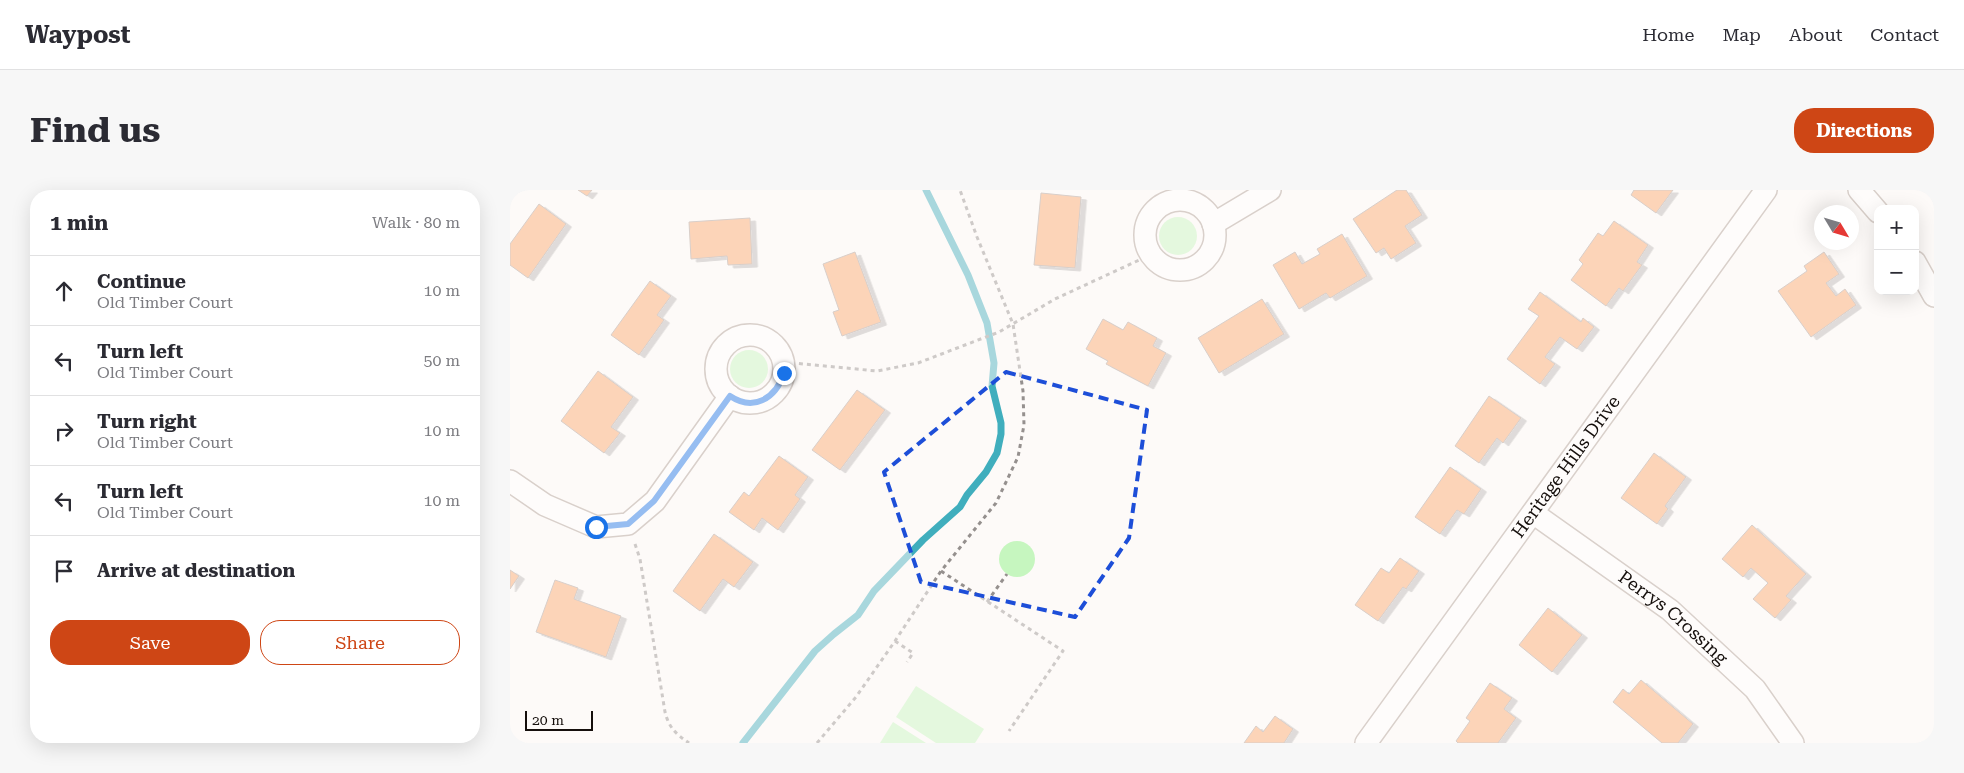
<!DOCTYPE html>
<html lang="en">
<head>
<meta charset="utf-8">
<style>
  :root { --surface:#fff; --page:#f7f7f7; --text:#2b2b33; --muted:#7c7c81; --line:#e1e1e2; --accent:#ce4615 }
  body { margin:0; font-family:"Roboto Serif",serif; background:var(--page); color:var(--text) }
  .controls { position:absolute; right:15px; top:15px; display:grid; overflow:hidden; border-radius:10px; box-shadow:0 5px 20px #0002 }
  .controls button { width:45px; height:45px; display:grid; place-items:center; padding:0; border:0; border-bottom:1px solid var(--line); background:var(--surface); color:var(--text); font:25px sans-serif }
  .compass { position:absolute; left:1304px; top:15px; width:45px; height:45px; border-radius:50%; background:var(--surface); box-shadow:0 5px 20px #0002; rotate:128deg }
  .scale { position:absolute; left:15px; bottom:12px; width:68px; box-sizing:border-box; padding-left:5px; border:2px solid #150f0c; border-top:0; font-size:14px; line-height:18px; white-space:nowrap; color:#150f0c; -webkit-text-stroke:4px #fdfaf8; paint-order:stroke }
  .stop { position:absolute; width:15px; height:15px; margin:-11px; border:4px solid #1a73e8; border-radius:50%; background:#fff }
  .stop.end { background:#1a73e8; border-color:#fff; box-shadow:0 1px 5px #0008 }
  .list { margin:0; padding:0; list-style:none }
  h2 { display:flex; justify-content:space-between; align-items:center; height:65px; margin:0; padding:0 20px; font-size:21px }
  h2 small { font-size:16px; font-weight:400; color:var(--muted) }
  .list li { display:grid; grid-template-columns:32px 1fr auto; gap:15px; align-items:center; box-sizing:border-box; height:70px; padding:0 20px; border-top:1px solid var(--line) }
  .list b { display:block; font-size:19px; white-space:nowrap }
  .list p { margin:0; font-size:16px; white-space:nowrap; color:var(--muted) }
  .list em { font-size:16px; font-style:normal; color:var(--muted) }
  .actions { display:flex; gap:10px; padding:15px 20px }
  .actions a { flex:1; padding:11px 0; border:1px solid var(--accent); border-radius:20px; text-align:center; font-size:18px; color:var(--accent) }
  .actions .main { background:var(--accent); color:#fff }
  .icon { flex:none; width:28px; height:28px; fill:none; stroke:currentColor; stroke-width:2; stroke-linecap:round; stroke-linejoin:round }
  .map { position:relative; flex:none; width:1424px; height:553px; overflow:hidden; border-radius:20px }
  header { display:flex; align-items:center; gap:30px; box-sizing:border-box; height:70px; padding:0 25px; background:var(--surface); border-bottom:1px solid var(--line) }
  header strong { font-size:24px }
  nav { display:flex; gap:28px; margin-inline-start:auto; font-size:18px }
  .intro { display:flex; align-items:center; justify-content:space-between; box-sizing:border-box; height:120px; padding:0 30px }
  h1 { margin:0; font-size:35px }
  .button { padding:12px 22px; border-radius:20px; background:var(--accent); color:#fff; font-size:18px; font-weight:700 }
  main { display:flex; gap:30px; padding:0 30px }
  aside { flex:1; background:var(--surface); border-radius:20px; box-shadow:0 5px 20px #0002 }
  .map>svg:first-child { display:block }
</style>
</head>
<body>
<header>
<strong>Waypost</strong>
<nav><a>Home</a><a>Map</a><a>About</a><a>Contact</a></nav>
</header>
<div class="intro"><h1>Find us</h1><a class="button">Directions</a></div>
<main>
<aside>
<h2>1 min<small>Walk · 80 m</small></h2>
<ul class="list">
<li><svg class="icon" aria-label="ahead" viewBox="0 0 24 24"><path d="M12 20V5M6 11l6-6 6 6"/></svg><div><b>Continue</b><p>Old Timber Court</p></div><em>10 m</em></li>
<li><svg class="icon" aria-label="left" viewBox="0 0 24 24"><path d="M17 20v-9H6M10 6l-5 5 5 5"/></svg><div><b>Turn left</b><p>Old Timber Court</p></div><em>50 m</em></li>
<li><svg class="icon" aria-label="right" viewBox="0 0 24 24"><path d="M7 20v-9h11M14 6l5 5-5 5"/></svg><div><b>Turn right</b><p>Old Timber Court</p></div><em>10 m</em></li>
<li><svg class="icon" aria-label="left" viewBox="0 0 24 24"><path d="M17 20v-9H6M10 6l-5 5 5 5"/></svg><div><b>Turn left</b><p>Old Timber Court</p></div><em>10 m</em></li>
<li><svg class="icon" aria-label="arrive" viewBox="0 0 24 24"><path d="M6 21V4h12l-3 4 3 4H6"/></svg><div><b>Arrive at destination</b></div></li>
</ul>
<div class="actions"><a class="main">Save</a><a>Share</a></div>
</aside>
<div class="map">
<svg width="1424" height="553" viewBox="0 0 1424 553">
  <defs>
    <filter id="shadow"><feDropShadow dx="5.5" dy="3" stdDeviation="0" flood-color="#0004"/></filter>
  </defs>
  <rect width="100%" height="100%" fill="#fdfaf8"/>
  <g fill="#c6f6bf">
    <circle cx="668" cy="46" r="19"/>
    <circle cx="239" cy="179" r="19"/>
    <circle cx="507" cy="369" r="18"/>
    <path d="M406 496 474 539 465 553H426L386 527Z"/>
    <path d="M383 532 416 553H370Z"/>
  </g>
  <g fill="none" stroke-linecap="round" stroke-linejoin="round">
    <path stroke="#40aebd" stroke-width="7" d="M233 553 305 461 324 444 348 425 364 401 413 350 450 317 457 305 476 282 487 263 491 244V233L482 196 484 173 477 133 458 85 416 0"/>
  </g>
  <g fill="#fba66c" stroke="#ab9b92" filter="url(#shadow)">
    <path d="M68 0H82L77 6Z"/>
    <path d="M887 0H896L912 25 895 36 906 53 881 69 874 58 866 63 843 29Z"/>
    <path d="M1124 0H1163L1146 23 1121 5Z"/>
    <path d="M531 3 571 7 565 78 524 75Z"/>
    <path d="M29 14 56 34 18 88 0 75V54Z"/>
    <path d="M240 28 242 74 218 75 217 66 181 69 179 32Z"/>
    <path d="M1104 31 1138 55 1127 72 1132 75 1113 101 1109 98 1096 116 1061 90 1073 74 1069 70 1088 43 1093 46Z"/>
    <path d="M832 44 857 86 820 108 816 103 789 119 763 75 785 62 792 74 810 64 807 59Z"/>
    <path d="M345 62 371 132 332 146 323 122 329 120 313 74Z"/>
    <path d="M1314 62 1329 84 1316 93 1326 106 1335 99 1346 115 1301 147 1268 101 1297 81 1294 76Z"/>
    <path d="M140 91 161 106 147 125 154 130 129 165 101 145Z"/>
    <path d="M1030 102 1071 132 1073 128 1084 137 1067 159 1050 147 1035 167 1045 174 1030 194 997 169 1029 126 1018 119Z"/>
    <path d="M752 109 774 144 709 183 688 148Z"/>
    <path d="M593 129 613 140 618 132 647 148 643 156 656 163 638 196 596 174 598 171 576 159Z"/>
    <path d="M88 181 123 207 101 237 110 243 94 263 51 231Z"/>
    <path d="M347 200 375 220 330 280 302 260Z"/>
    <path d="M979 206 1011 228 993 253 987 248 969 273 945 256Z"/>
    <path d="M1144 263 1176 287 1155 316 1158 319 1147 334 1111 308Z"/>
    <path d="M269 266 298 287 285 305 290 309 268 340 252 328 244 340 219 322 234 302 239 306Z"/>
    <path d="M940 277 971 299 954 324 947 320 930 344 905 327Z"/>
    <path d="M1242 335 1296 384 1276 406 1281 410 1265 428 1243 409 1258 393 1241 378 1233 387 1212 369Z"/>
    <path d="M204 344 243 372 224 397 213 389 190 421 163 401Z"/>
    <path d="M890 368 909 381 896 399 893 397 868 431 845 415 871 378 879 383Z"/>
    <path d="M0 380 9 386 0 399Z"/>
    <path d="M45 390 68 398 64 409 111 426 96 467 26 442Z"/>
    <path d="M1038 418 1072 445 1042 482 1009 455Z"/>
    <path d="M1131 490 1183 534 1168 553H1152L1103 512 1113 499 1119 504Z"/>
    <path d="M980 493 1002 508 994 519 1006 528 988 553H948L946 551 960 531 956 528Z"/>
    <path d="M765 526 783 539 774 553H734L746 536 753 542Z"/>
  </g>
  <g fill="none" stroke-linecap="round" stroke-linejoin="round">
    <g stroke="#ad9e94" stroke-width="24">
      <g id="street">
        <path d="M1349 0 1368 22"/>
        <circle cx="670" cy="45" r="35"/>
        <path d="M703 34 760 0"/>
        <path d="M1405 72 1424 106"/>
        <circle cx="240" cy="179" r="34"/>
        <path d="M0 291 35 315 86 337 118 334 145 311 220 206"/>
        <path id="s1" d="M1023 323 1160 420 1245 499 1283 553"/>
        <path id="s2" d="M856 553 1256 0"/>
      </g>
    </g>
    <g stroke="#95908e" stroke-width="3" stroke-dasharray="4 4" stroke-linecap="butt">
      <path d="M273 172 367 181 408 173 489 142 545 109 640 65"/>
      <path d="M125 354 130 369 155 522C159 538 166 544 179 553"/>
      <path d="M431 381 553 461 499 541"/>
      <path d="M477 412 497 384"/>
      <path d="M385 451 403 463 397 472"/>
      <path d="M307 553 346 507 385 451 431 381 486 313 508 267 514 235 513 201 503 134 467 47 450 0"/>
    </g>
    <use href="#street" stroke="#fff" stroke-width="21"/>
  </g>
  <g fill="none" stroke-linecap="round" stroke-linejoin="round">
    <path stroke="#1a73e8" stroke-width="6" d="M86 337 118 334 144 311 220 206C244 222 266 208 274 183"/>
  </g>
  <path d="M0 0H1424V553H0ZM496 182 637 220 619 348 565 427 411 392 374 282Z" fill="#fdfaf8" fill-opacity=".55" fill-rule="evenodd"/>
  <path fill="none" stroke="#1d4ed8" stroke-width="4" stroke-dasharray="10 6" stroke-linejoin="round" d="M496 182 637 220 619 348 565 427 411 392 374 282Z"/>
  <g text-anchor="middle" stroke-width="4" stroke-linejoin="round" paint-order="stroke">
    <g font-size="18" fill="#150f0c" stroke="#fdfaf8">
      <text dy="6" stroke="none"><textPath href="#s2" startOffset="341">Heritage Hills Drive</textPath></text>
      <text dy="6" stroke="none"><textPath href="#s1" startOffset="175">Perrys Crossing</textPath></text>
    </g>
  </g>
</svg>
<div class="controls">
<button>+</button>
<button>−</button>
</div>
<svg class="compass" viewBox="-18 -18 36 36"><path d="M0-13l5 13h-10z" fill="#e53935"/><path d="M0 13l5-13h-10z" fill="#7c7c81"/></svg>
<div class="scale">20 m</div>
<div class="stop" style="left:86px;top:337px"></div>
<div class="stop end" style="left:274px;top:183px"></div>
</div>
</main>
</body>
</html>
